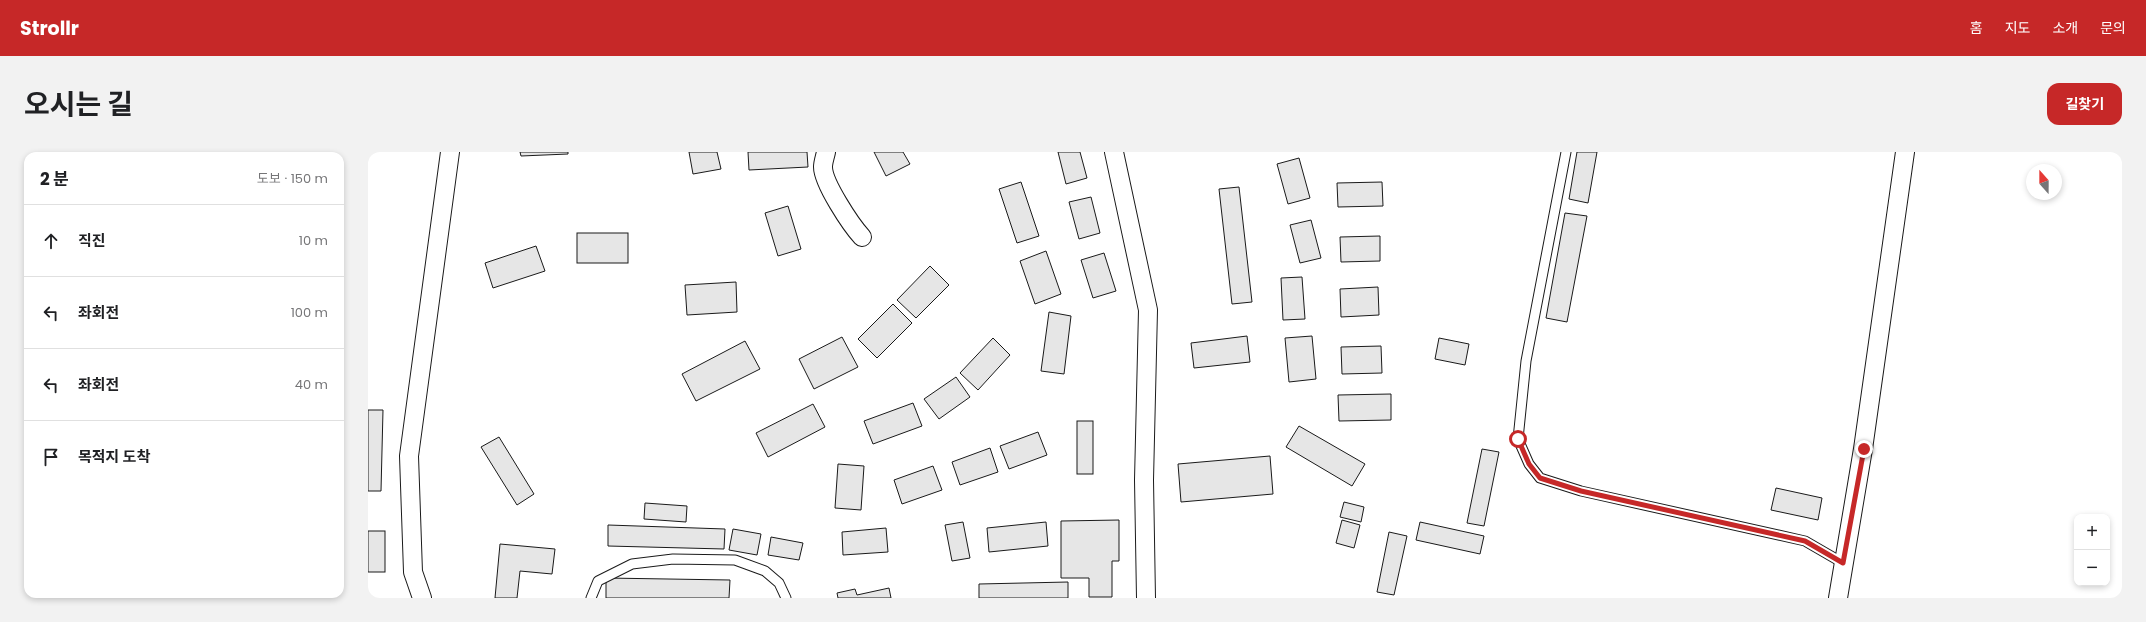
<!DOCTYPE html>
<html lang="ko">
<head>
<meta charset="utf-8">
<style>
  :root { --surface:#fff; --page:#f2f2f2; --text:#202124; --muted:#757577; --line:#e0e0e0; --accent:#c62828 }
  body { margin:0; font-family:Poppins,"Noto Sans KR",sans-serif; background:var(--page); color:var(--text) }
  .controls { position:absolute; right:12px; bottom:12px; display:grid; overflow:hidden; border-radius:8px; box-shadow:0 2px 6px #0003 }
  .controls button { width:36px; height:36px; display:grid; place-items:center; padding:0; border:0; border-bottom:1px solid var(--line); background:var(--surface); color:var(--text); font:20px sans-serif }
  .compass { position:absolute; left:1658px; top:12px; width:36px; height:36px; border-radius:50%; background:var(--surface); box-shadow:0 2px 6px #0003; rotate:339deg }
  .stop { position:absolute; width:12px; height:12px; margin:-9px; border:3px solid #c62828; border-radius:50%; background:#fff }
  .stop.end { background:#c62828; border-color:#fff; box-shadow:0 1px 4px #0008 }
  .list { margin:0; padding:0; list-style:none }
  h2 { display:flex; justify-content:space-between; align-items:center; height:52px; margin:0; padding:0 16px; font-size:17px }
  h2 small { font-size:13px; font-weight:400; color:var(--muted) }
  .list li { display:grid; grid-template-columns:26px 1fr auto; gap:12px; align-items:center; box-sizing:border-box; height:72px; padding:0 16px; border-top:1px solid var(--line) }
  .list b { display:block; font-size:15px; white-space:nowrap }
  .list em { font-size:13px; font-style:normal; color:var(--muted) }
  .icon { flex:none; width:22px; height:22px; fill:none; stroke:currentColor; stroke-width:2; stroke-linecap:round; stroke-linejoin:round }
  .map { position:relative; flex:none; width:1754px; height:446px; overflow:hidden; border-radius:12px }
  header { display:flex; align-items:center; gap:24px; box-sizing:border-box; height:56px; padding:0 20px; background:var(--accent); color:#fff }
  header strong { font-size:19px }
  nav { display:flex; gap:22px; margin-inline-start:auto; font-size:14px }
  .intro { display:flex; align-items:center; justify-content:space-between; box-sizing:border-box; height:96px; padding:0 24px }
  h1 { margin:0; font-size:28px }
  .button { padding:10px 18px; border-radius:12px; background:var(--accent); color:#fff; font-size:14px; font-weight:700 }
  main { display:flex; gap:24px; padding:0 24px }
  aside { flex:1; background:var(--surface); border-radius:12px; box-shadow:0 2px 6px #0003 }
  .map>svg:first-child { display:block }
</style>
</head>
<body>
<header>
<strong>Strollr</strong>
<nav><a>홈</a><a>지도</a><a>소개</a><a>문의</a></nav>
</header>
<div class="intro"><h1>오시는 길</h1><a class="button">길찾기</a></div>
<main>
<aside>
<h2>2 분<small>도보 · 150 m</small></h2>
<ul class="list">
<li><svg class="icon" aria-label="ahead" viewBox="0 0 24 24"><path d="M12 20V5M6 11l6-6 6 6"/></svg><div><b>직진</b></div><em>10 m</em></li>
<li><svg class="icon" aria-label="left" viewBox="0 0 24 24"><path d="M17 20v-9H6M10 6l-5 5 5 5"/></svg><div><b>좌회전</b></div><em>100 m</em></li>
<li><svg class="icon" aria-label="left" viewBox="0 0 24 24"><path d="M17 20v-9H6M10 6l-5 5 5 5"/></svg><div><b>좌회전</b></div><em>40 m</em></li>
<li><svg class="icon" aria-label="arrive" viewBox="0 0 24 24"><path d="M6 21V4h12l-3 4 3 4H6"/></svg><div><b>목적지 도착</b></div></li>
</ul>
</aside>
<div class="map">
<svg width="1754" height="446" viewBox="0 0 1754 446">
  <rect width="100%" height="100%" fill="#fff"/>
  <g fill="#e6e6e6" stroke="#1a1a1a">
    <path d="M152 0H200V2L153 4Z"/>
    <path d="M321 0H349L353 17 325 22Z"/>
    <path d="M380 0H439L440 15 381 18Z"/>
    <path d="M506 0H535L542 12 518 24Z"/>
    <path d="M690 0H712L719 26 698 32Z"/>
    <path d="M1209 0H1229L1220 51 1201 47Z"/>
    <path d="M931 6 942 46 920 52 909 12Z"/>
    <path d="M653 30 671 84 649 91 631 37Z"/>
    <path d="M1014 30 1015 54 970 55 969 31Z"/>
    <path d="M871 35 884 150 864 152 851 37Z"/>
    <path d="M723 45 732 81 711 87 701 50Z"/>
    <path d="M420 54 433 97 410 104 397 61Z"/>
    <path d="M1197 61 1219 64 1199 170 1178 166Z"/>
    <path d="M943 68 953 106 932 111 922 73Z"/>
    <rect x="209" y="81" width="51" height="30"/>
    <path d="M1012 84V109L973 110 972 85Z"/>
    <path d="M168 94 177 119 125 136 117 111Z"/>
    <path d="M678 99 693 142 667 152 652 109Z"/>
    <path d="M736 101 748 139 725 146 713 108Z"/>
    <path d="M562 114 581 133 548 166 529 148Z"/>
    <path d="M934 125 937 167 915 168 913 126Z"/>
    <path d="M368 130 369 160 319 163 317 133Z"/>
    <path d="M1010 135 1011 163 973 165 972 137Z"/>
    <path d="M525 152 544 171 509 206 490 187Z"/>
    <path d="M681 160 703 164 696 222 673 219Z"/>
    <path d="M879 184 882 210 826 216 823 191Z"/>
    <path d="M944 184 948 227 921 230 917 186Z"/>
    <path d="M474 185 490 215 446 237 431 207Z"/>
    <path d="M625 186 642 203 610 238 592 221Z"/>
    <path d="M1071 186 1101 192 1097 213 1067 207Z"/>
    <path d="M377 189 392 217 328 249 314 222Z"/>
    <path d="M1013 194 1014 221 974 222 973 195Z"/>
    <path d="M588 225 602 245 571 267 556 247Z"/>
    <path d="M1023 242V268L971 269 970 243Z"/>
    <path d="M545 251 554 274 505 292 496 269Z"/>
    <path d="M445 252 457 275 400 305 388 281Z"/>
    <path d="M0 258H15L13 339H0Z"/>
    <rect x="709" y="269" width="16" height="53"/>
    <path d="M931 274 997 312 984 334 918 295Z"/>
    <path d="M670 280 679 303 641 317 632 294Z"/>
    <path d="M131 285 166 342 149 353 113 295Z"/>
    <path d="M622 296 630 320 592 333 584 310Z"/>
    <path d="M1114 297 1131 300 1116 374 1099 371Z"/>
    <path d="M902 304 905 342 813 350 810 312Z"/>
    <path d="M470 312 496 314 493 358 467 356Z"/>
    <path d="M565 314 574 338 534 352 526 328Z"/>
    <path d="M1408 336 1454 346 1450 368 1403 358Z"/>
    <path d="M976 350 996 355 993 370 972 365Z"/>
    <path d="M277 351 319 354 318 370 276 367Z"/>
    <path d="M751 368V409H744V445H721V426H693V369Z"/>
    <path d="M974 368 992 373 986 396 968 391Z"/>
    <path d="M595 370 602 406 584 409 577 373Z"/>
    <path d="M678 370 680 394 621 400 619 376Z"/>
    <path d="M1052 370 1116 384 1112 402 1048 388Z"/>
    <path d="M240 373 357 377 356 397 240 394Z"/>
    <path d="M518 376 520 400 475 403 474 380Z"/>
    <path d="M365 377 393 382 389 403 361 398Z"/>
    <rect x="0" y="379" width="17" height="41"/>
    <path d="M1021 380 1039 384 1026 443 1009 440Z"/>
    <path d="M403 385 435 391 431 408 400 403Z"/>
    <path d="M132 392 187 397 184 422 152 419 149 446H127Z"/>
    <path d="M238 426 362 428 361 446H238Z"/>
    <path d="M700 430V446H611V432Z"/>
    <path d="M521 436 523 446H470L469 441 487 437 489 443Z"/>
  </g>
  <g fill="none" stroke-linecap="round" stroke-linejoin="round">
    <g stroke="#1a1a1a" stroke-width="11">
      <g id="service">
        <path d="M1198 0 1158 209 1150 287 1161 312 1172 326 1213 339 1437 389 1475 411"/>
        <path d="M223 446 230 429 264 412 305 407 367 408 397 419 411 431 418 446"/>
      </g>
    </g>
    <g stroke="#1a1a1a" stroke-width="20">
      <g id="minor">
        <path d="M458 0C457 5 455 10 455 15 455 31 483 73 494 85"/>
        <path d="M746 0 780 158 776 328 778 446"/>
        <path d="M54 446 45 420 41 304 82 0"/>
        <path d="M1470 446 1495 297 1537 0"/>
      </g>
    </g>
    <use href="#service" stroke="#fff" stroke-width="9"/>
    <use href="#minor" stroke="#fff" stroke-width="18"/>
  </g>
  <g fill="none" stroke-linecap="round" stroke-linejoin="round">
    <path stroke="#c62828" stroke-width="5" d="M1150 287 1161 312 1172 326 1213 339 1437 389 1475 411 1496 297"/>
  </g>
</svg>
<div class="controls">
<button>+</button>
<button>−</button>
</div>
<svg class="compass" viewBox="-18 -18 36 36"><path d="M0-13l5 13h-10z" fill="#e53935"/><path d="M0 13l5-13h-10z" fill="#757577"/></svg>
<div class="stop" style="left:1150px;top:287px"></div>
<div class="stop end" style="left:1496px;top:297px"></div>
</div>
</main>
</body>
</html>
